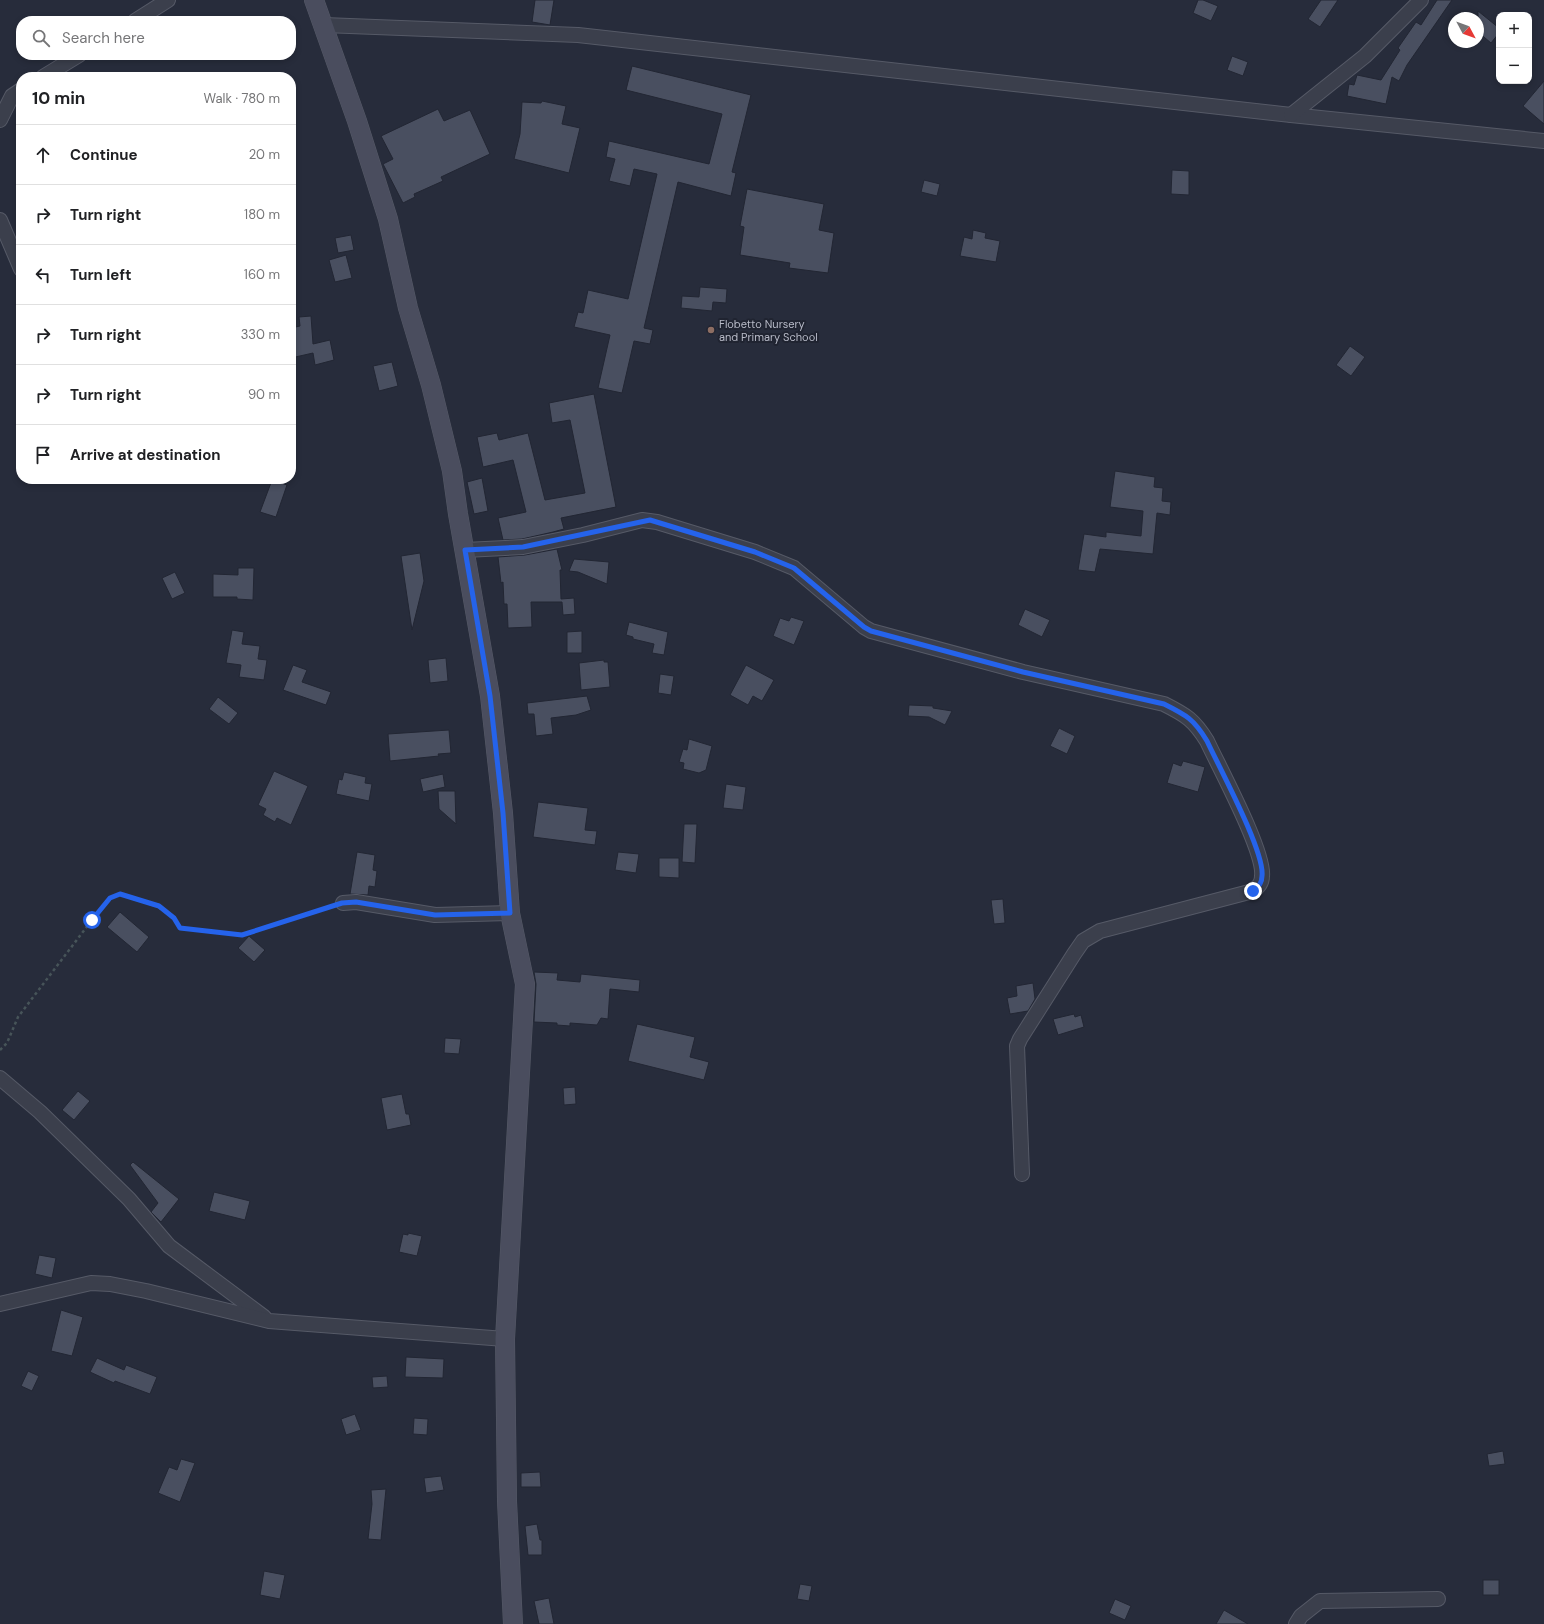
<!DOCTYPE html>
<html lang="en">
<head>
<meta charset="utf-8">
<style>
  :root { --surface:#fff; --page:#f2f2f2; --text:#202124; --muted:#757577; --line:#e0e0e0 }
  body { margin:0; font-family:"DM Sans",sans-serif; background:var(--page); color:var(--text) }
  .controls { position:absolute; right:12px; top:12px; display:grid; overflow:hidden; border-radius:8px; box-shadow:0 2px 6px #0003 }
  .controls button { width:36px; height:36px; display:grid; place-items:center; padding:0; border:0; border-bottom:1px solid var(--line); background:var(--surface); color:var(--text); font:20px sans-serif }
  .compass { position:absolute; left:1448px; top:12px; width:36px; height:36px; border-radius:50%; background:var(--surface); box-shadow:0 2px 6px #0003; rotate:131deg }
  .stop { position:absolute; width:12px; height:12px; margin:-9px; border:3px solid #2563eb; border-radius:50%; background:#fff }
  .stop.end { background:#2563eb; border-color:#fff; box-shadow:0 1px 4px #0008 }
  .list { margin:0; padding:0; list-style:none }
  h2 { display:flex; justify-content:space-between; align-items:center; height:52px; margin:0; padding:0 16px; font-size:17px }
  h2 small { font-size:13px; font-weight:400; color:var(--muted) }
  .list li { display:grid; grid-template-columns:26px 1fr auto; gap:12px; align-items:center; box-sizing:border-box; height:60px; padding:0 16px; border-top:1px solid var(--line) }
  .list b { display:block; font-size:15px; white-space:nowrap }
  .list em { font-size:13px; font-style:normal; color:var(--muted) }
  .icon { flex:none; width:22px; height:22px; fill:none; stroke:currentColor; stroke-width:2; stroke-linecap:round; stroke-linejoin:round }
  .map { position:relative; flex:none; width:1544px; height:1624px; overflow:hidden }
  .search { position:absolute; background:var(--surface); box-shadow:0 2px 6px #0003; left:16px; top:16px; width:280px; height:44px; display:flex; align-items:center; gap:10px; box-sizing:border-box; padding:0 14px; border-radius:16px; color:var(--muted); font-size:15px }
  .panel { position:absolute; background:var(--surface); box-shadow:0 2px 6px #0003; left:16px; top:72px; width:280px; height:412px; border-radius:16px }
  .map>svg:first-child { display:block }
</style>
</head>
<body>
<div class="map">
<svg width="1544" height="1624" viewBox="0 0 1544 1624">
  <rect width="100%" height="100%" fill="#272c3b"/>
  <g fill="#494f60" stroke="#222633">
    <path d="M535 0H554L550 25 532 22Z"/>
    <path d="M1198 0H1203L1218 6 1211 21 1193 13Z"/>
    <path d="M1321 0H1338L1320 27 1308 19Z"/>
    <path d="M1437 0H1452L1407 65 1399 81 1392 77 1386 104 1347 96 1349 84 1354 85 1357 75 1381 80 1400 50 1398 48 1416 22 1421 25Z"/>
    <path d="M1478 11 1499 28V33L1491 43 1478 32Z"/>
    <path d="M1232 56 1248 62 1243 76 1227 70Z"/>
    <path d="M632 66 751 95 732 172 736 173 731 196 678 182 644 328 653 330 650 344 634 341 622 393 598 388 610 335 574 327 578 312 583 313 588 290 628 299 657 174 634 169 630 186 609 181 615 159 606 157 609 141 709 164 722 114 626 90Z"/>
    <path d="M1544 81V124L1523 106Z"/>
    <path d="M542 101 566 106 562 124 580 128 569 173 514 159 520 134 522 102 541 103Z"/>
    <path d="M438 109 444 121 470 110 490 154 441 177 443 181 414 194 415 197 403 203 383 164 393 159 381 136Z"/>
    <path d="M1172 170 1189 171V195L1171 194Z"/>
    <path d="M924 180 940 184 937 196 921 192Z"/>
    <path d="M747 189 824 204 819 230 834 233 828 273 789 268 790 263 740 255 744 227 740 226Z"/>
    <path d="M973 230 986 233 985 238 1000 241 996 262 960 256 964 237 972 239Z"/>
    <path d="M351 235 354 250 338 253 335 238Z"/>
    <path d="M346 255 352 278 335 282 329 260Z"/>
    <path d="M700 287 727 289 726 303 713 302 712 311 681 308 682 296 699 297Z"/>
    <path d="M311 316 313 344 330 340 334 360 315 365 313 353 291 358V328L300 326 299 317Z"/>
    <path d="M1350 346 1365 357 1351 376 1336 365Z"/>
    <path d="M392 362 398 386 379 391 373 366Z"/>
    <path d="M594 394 616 507 561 518 564 529 553 532 522 539 503 540 498 518 526 512 513 460 483 467 477 437 497 433 499 440 528 433 545 500 585 493 570 420 552 423 549 403Z"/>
    <path d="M1115 471 1155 477 1154 487 1163 488 1162 501 1171 502 1170 515 1157 513 1153 554 1100 549 1095 572 1078 570 1084 534 1106 537V532L1141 536 1143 511 1110 507Z"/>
    <path d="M482 478 488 511 474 514 467 482Z"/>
    <path d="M272 480 287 485 276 517 260 512Z"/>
    <path d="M557 549 562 570H560L561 599 574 598 575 614 563 615 562 602H531L532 627 508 628 507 604H504L503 582 501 583 498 557 525 555Z"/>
    <path d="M420 553 424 581 412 630 401 556Z"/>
    <path d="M574 559 609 562 607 584 578 572 569 571Z"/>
    <path d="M238 568H254L253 600 237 599V597H213V574L238 575Z"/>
    <path d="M175 572 185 593 172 599 162 578Z"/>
    <path d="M1025 609 1050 620 1042 637 1018 625Z"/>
    <path d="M791 617 804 621 794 645 773 636 780 618 789 621Z"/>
    <path d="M629 622 668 632 664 655 652 653 654 644 633 639V637L626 635Z"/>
    <path d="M232 630 244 632 242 644 260 646 258 659 267 660 264 680 239 677 241 665 226 663Z"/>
    <path d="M582 631V653H567V632Z"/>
    <path d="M446 658 448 681 430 683 428 660Z"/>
    <path d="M604 660V662H608L610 687 581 690 579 663Z"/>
    <path d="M293 665 307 670 302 682 331 692 326 705 283 690Z"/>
    <path d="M746 665 774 680 762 701 753 696 748 705 730 695Z"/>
    <path d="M660 674 674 676 671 695 658 693Z"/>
    <path d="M587 696 591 710 576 715 551 718 553 734 536 736 534 714H528L527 703Z"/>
    <path d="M218 697 238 713 229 724 209 709Z"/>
    <path d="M909 705 933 706V708L952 711 945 725 929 717 908 716Z"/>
    <path d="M1059 728 1075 736 1067 754 1050 746Z"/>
    <path d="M449 730 451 753 438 754 439 756 390 761 388 734Z"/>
    <path d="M689 739 712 746 706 770 699 773 683 769 684 763 679 762 683 749 687 750Z"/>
    <path d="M1183 761 1205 767 1198 792 1167 783 1173 763 1181 766Z"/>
    <path d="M274 771 308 786 291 825 277 818 275 822 263 815 266 809 258 805Z"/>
    <path d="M344 772 366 777 365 783 372 784 369 801 336 794 339 779 342 780Z"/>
    <path d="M443 774 445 787 423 792 420 779Z"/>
    <path d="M726 784 746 787 743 810 723 808Z"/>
    <path d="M438 791H455L456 824 439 809Z"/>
    <path d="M538 802 588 808 585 830 597 831 595 845 533 837Z"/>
    <path d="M684 824H697L695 863 682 862Z"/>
    <path d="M357 852 375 855 373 870 377 871 375 887 369 886 368 895 350 894Z"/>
    <path d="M618 852 639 854 636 873 615 870Z"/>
    <path d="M659 858H679V878L659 877Z"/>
    <path d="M1003 899 1005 923 994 924 991 900Z"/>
    <path d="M120 912 149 937 137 952 107 927Z"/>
    <path d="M249 936 265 950 254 962 238 948Z"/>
    <path d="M534 972 558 973 557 980 580 982 581 974 640 980 639 992 610 989 608 1019 601 1018 597 1025 570 1023V1026L557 1025V1023L534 1022 536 984Z"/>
    <path d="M1033 983 1035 999 1028 1011 1010 1014 1007 998 1017 996 1016 986Z"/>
    <path d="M1074 1014 1075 1017 1081 1015 1084 1027 1058 1035 1053 1019Z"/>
    <path d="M637 1024 695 1037 690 1057 709 1062 704 1080 628 1061Z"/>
    <path d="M445 1038 461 1039 459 1054 444 1053Z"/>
    <path d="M575 1087 576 1104 564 1105 563 1088Z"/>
    <path d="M78 1091 90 1101 74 1120 62 1110Z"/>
    <path d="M402 1094 406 1114H409L411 1125 387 1130 381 1098Z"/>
    <path d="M133 1162 179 1199 161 1222 151 1212 158 1203 130 1165Z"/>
    <path d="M214 1192 250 1201 245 1220 209 1211Z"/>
    <path d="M408 1233 422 1236 417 1256 399 1252 403 1234 408 1235Z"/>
    <path d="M39 1255 56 1258 52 1278 35 1274Z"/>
    <path d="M61 1310 83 1317 72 1356 51 1351Z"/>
    <path d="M406 1357 444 1359 443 1378 405 1377Z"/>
    <path d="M97 1358 124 1370 126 1365 157 1377 150 1394 115 1381 114 1383 90 1372Z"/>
    <path d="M28 1371 39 1376 32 1391 21 1386Z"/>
    <path d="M387 1376 388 1387 373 1388 372 1377Z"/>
    <path d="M355 1414 361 1430 346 1435 341 1419Z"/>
    <path d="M414 1418 428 1419 427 1435 413 1434Z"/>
    <path d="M1503 1451 1505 1464 1489 1466 1487 1454Z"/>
    <path d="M181 1459 195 1463 180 1502 158 1493 169 1467 177 1470Z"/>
    <path d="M540 1472 541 1487H521V1473Z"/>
    <path d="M441 1476 444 1490 426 1493 424 1478Z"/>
    <path d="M386 1489 381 1540 368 1539 372 1504 371 1490Z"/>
    <path d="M537 1524 540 1540H542V1555H528L525 1526Z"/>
    <path d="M264 1571 285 1575 280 1599 260 1595Z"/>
    <rect x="1483" y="1580" width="16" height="15"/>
    <path d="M800 1584 812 1586 809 1601 797 1599Z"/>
    <path d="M549 1598 554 1624H539L534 1601Z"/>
    <path d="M1115 1599 1131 1606 1125 1620 1109 1613Z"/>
    <path d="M1224 1610 1248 1624H1216Z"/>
  </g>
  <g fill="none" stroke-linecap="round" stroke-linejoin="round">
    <g stroke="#565a67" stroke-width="16">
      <g id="street">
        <path d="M135 21 168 0"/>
        <path d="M324 25 578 35 1291 115 1544 141"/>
        <path d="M43 77 79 55"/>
        <path d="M1291 115 1365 56 1421 0"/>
        <path d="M0 120 12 96 21 90"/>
        <path d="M0 220 21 269"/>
        <path d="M465 550 523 547 583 535 642 520 657 522 755 552 794 568 864 627 871 631 1023 672 1164 704C1186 715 1194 720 1207 741 1219 767 1265 852 1262 876 1262 883 1259 886 1253 891L1100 931 1083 941 1074 954 1020 1039 1017 1046 1022 1174"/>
        <path d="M343 903 356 902 435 915 510 913"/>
        <path d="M0 1078 40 1112 129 1199 169 1246 264 1317"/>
        <path d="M0 1304 91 1283 110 1284 146 1291 269 1321 505 1339"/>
        <path d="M1296 1624 1301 1616 1320 1601 1438 1599"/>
      </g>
    </g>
    <g stroke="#565a67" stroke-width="20">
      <path id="secondary" d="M314 0 357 121 388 219 408 308 431 385 452 471 458 514 490 696 503 813 510 913 525 984 505 1339 507 1501 513 1624"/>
    </g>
    <path stroke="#475459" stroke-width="2.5" stroke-dasharray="3 3" stroke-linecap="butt" d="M0 1050 7 1043 18 1017 92 920 110 898 120 894C145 905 165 902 180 928L242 935 329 907"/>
    <use href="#street" stroke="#3b3f4c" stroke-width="14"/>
    <use href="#secondary" stroke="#4a4d5e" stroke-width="19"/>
  </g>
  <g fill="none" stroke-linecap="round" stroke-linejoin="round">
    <path stroke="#2563eb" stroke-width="5" d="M92 920 110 898 120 894 159 906 174 918 180 928 242 935 342 903 356 902 435 915 510 913 503 813 490 696 465 550 523 547 650 520 755 552 794 568 864 627 871 631 1023 672 1164 704C1186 715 1194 719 1207 741 1219 767 1265 852 1262 876 1262 883 1259 886 1253 891"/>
  </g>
  <circle fill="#8d6e63" stroke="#202431" stroke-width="1.5" cx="711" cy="330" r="4"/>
  <g text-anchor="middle" stroke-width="4" stroke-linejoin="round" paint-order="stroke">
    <g font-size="11" fill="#b7bac7" stroke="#202431" text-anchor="start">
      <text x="719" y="328">Flobetto Nursery<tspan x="719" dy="13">and Primary School</tspan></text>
    </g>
  </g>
</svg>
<div class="controls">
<button>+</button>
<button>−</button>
</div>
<svg class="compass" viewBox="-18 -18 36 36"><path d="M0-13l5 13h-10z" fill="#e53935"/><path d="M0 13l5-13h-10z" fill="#757577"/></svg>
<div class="stop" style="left:92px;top:920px"></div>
<div class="stop end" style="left:1253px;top:891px"></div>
<div class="search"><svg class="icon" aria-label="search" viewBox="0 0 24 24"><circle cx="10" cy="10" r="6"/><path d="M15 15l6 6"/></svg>Search here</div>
<section class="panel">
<h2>10 min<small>Walk · 780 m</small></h2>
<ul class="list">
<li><svg class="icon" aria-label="ahead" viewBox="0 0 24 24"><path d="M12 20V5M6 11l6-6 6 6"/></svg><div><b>Continue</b></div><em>20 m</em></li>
<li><svg class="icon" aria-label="right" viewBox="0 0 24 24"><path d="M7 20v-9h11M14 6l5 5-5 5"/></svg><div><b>Turn right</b></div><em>180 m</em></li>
<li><svg class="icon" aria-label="left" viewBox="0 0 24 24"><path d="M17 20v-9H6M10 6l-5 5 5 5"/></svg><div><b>Turn left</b></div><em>160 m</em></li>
<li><svg class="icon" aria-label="right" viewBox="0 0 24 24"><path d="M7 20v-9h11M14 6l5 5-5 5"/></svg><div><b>Turn right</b></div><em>330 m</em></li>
<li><svg class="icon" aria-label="right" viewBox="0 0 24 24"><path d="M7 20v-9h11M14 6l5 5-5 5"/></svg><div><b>Turn right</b></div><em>90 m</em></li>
<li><svg class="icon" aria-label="arrive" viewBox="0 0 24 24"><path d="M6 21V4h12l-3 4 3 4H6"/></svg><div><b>Arrive at destination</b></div></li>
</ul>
</section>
</div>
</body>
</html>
